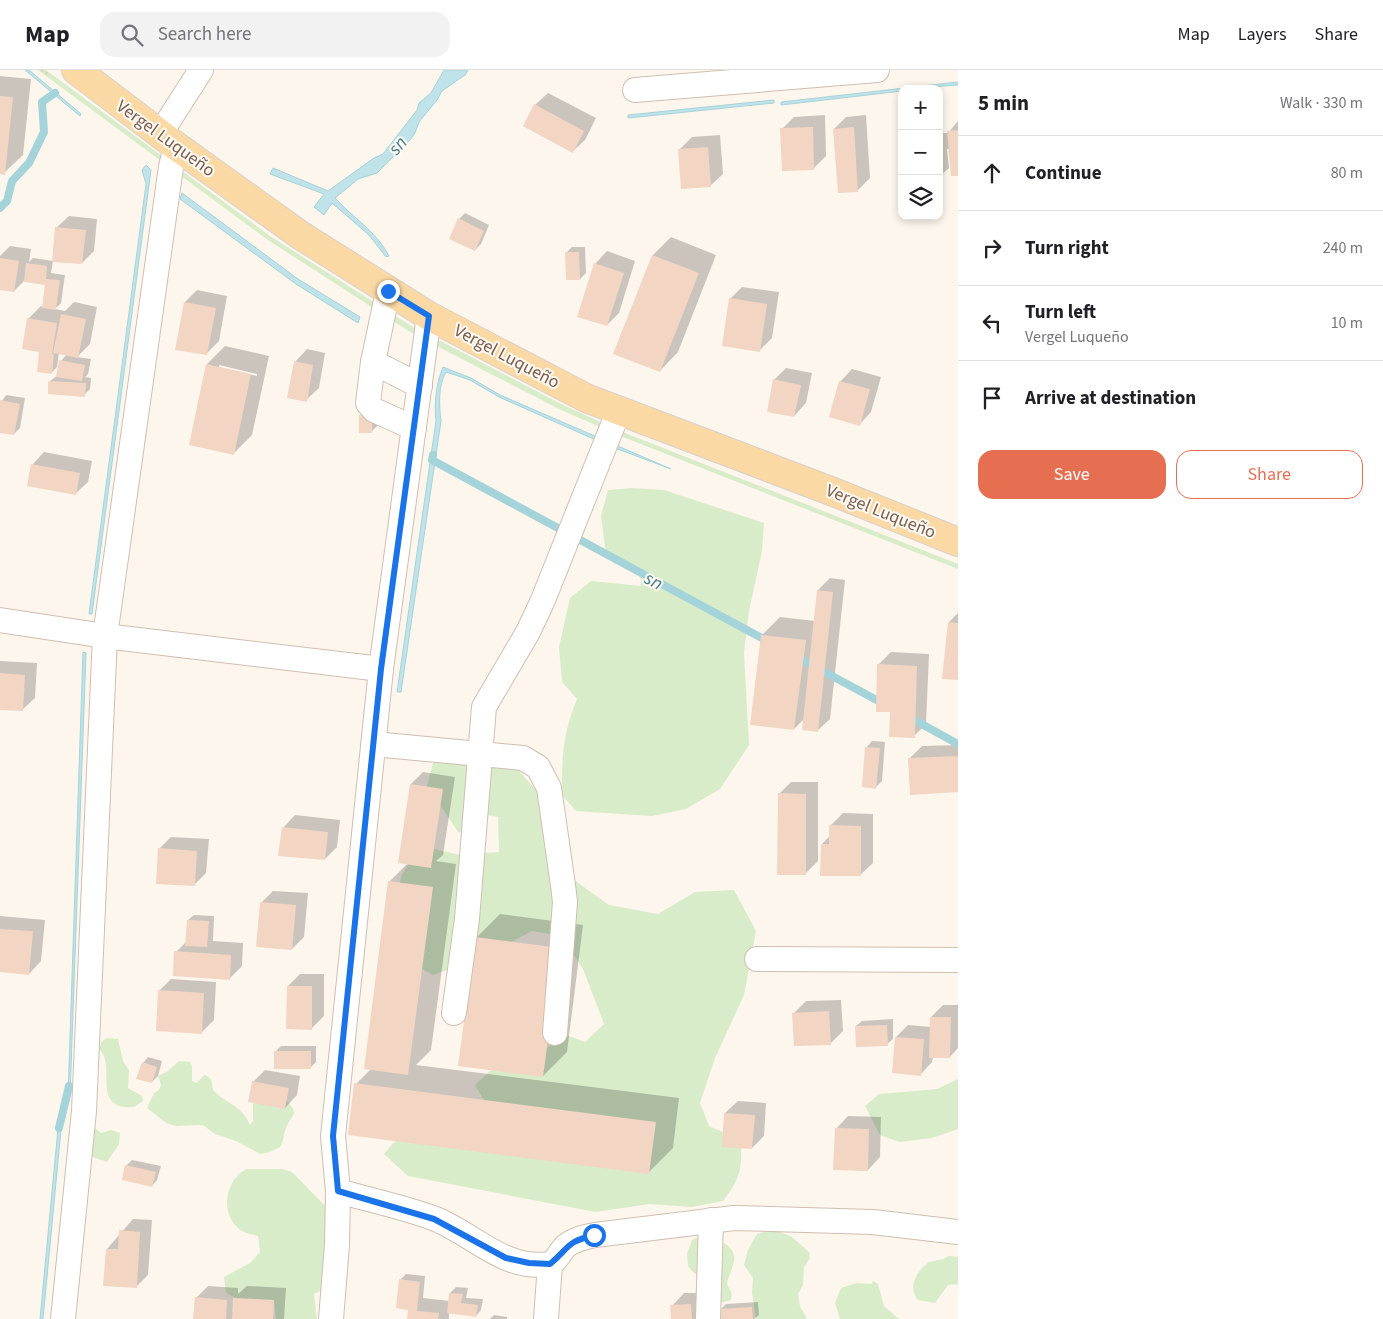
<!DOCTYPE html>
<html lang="en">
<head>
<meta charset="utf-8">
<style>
  :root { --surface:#fff; --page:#f2f2f2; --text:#202124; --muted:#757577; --line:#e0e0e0; --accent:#e76f51 }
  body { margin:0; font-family:"Source Sans 3",sans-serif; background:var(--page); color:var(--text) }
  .controls { position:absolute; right:15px; top:15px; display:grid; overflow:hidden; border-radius:10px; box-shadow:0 2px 8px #0003 }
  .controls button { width:45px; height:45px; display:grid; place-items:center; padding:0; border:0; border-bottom:1px solid var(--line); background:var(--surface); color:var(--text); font:25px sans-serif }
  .stop { position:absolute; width:15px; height:15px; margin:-11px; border:4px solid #1a73e8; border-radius:50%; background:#fff }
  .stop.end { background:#1a73e8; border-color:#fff; box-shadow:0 1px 5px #0008 }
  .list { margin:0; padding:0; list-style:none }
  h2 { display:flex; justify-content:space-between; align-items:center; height:65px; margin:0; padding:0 20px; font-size:21px }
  h2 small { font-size:16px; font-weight:400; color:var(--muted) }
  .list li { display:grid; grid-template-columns:32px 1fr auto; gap:15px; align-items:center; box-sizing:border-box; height:75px; padding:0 20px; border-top:1px solid var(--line) }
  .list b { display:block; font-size:19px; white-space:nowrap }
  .list p { margin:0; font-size:16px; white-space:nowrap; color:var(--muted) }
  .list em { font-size:16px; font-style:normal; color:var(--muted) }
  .actions { display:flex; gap:10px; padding:15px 20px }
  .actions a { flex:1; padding:11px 0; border:1px solid var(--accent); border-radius:15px; text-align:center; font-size:18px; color:var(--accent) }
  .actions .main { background:var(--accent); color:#fff }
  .icon { flex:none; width:28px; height:28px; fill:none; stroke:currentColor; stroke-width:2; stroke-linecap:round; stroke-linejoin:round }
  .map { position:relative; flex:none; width:958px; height:1249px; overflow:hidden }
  header { display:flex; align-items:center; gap:30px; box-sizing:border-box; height:70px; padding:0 25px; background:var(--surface); border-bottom:1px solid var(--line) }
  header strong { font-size:24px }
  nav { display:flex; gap:28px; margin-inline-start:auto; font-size:18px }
  .search { width:350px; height:45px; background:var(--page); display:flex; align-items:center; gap:12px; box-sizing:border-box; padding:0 18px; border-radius:15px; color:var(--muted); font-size:19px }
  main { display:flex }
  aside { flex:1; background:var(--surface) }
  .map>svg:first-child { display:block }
</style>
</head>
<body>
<header>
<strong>Map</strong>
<div class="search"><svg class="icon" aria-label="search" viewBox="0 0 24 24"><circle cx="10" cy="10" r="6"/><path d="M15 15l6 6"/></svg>Search here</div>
<nav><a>Map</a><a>Layers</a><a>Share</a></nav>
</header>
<main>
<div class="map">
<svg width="958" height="1249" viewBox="0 0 958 1249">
  <rect width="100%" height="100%" fill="#fdf6ec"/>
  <g fill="#d8ecc9">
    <path d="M38 0H46L270 166 408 254 563 335 625 363 958 494V499L623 367 561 340 452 284 407 260 268 170Z"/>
    <path d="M632 418 664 420 764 453 762 481 749 541 744 582 749 675 720 719 686 739 652 746 576 741 562 725C562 686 562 666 577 629L562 612 559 577 570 528 591 511 641 516 640 500 606 484 601 446 608 420Z"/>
    <path d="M453 685 506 687 537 721 567 805 609 835 658 844 695 822 734 820 756 861 744 925 715 988 700 1033 709 1056 741 1070C742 1099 741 1108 723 1131L692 1137 649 1134 596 1142 408 1106 384 1084 403 1062 489 1039 475 1015 506 986 534 984 569 966 585 972 604 954 583 899 561 866 532 861 481 888 433 905 405 889 396 827 402 804 421 776 460 785 499 782 498 747 481 744 459 763 427 716 433 693Z"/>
    <path d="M107 968 118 969 123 991 129 1000 128 1018 142 1026 143 1031 134 1037C90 1041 117 994 99 979L102 971Z"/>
    <path d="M179 991 190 992 192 996V1011L197 1013 204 1005C212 1007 212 1012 213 1020 226 1034 242 1035 250 1055L253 1051V1033L257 1029 284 1027C300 1047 294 1039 286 1058 283 1065 284 1071 280 1077L270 1082 260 1084 236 1071 215 1064 203 1055 176 1056 166 1053 147 1038 154 1023 159 1020 161 1015 158 1006 168 1001Z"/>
    <path d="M958 1009V1059L932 1068 899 1072 880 1065 865 1036 879 1024 937 1019Z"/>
    <path d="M94 1057 101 1063 111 1060 120 1063 119 1074 107 1092 87 1085Z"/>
    <path d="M246 1099H282L292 1102 331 1142 324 1219 314 1224 317 1249H276L274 1230 237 1229 226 1223 224 1207 250 1193 260 1182 258 1166C251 1164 242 1163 237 1157 220 1141 226 1110 246 1099Z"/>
    <path d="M772 1159 792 1167 809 1182 810 1188 804 1197 803 1215 798 1224 800 1236 807 1249H756L752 1223 753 1208 744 1195 748 1180 757 1164Z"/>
    <path d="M702 1165C716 1169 740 1175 733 1195 731 1202 728 1207 727 1214L732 1224 731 1230 716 1234 699 1207 691 1200 688 1196 687 1184 692 1170Z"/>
    <path d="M948 1186 958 1187V1214L948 1215 935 1233 918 1230C907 1217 917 1201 929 1192L944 1189Z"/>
    <path d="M873 1211 878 1214 884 1236 899 1249H840L835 1233 841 1218 856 1213 872 1214Z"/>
  </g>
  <g fill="#bfe3e8" stroke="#a5d3da">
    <path d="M25 0H29L81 44 80 46Z"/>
    <path d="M444 0H468L465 5 442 21 437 30 419 52 415 63 410 70 377 103 358 109 335 128C353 148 376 161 389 186L386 187 369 165 332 133 324 145 314 137 324 124 270 104 273 98 328 121 374 88 383 84 417 40 419 33 431 23Z"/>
    <path d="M958 12V15L902 19V21L781 35V32Z"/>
    <path d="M774 30V33L628 48V45Z"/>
    <path d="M146 95 151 100 92 544H89L146 114 142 100Z"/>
    <path d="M182 123 298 209 360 247 358 253 296 214 180 129Z"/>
    <path d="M443 297 471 308 500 325 671 399 607 375 499 327 470 310 446 302C438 316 439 335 441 351L401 622H397L436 351C434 333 436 314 443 297Z"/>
    <path d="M83 582 86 583 70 1025 68 1026Z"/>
    <path d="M59 1048 62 1049 43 1249H40Z"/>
  </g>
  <g fill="#0003" fill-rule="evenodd">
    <path d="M0 6 31 9 23 85 4 103H0Z"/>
    <path d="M548 23 596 48 585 70 572 82 524 56 535 35Z"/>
    <path d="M825 45 826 86 814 98 782 59 794 47Z"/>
    <path d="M866 45 870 108 858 120 839 122 834 59 846 47Z"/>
    <path d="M958 51V105H952L950 79H947L949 98 939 107V63H948Z"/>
    <path d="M720 65 723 104 710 116 680 79 692 67Z"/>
    <path d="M465 143 489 155 481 174 475 180 459 149Z"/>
    <path d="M69 146 97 149 94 181 82 193 56 158Z"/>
    <path d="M671 167 716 185 678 282 660 301 614 283 653 185Z"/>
    <path d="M10 176 31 179 29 192 33 188 53 191 51 203 65 205 61 233 55 239 65 241 74 232 97 237 90 274 77 287 91 289 88 304 85 307 91 308 90 319 84 325 49 323 50 311 58 305 61 291 67 284 59 282 57 297 51 303 40 283 28 249 41 236 43 237 47 214 24 211 14 221 0 219V186Z"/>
    <path d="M572 177H585L586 203 580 209 566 183Z"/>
    <path d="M607 181 635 191 619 243 607 255 595 194Z"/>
    <path d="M742 217 779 222 772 268 760 280 730 229Z"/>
    <path d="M197 220 227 226 219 271 206 284 185 232Z"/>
    <path d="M225 276 269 286 252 365 234 383 207 294ZM219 295 257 304V306L219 298Z"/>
    <path d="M307 279 325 283 319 318 306 330 295 292Z"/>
    <path d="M786 298 812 303 806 333 794 346 774 310Z"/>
    <path d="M852 299 881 307 871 342 859 355 840 312Z"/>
    <path d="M6 325 25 328 20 358 14 364 0 362V334Z"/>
    <path d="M366 340H377L378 355 372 361 360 346Z"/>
    <path d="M44 382 92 391 88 412 75 424 32 395Z"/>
    <path d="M830 508 845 510 830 649 817 661 804 649 794 659 762 565 780 547 815 551 818 520Z"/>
    <path d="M958 543V609L949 552Z"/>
    <path d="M891 582 929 584 926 654 914 666 891 641 879 594Z"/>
    <path d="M0 591 37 593 35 628 22 640 0 638Z"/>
    <path d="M872 671 885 672 882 711 876 717 867 677Z"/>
    <path d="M958 675V721L911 723 910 688 922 676Z"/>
    <path d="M423 702 455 707 443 785 436 791 456 794 431 980 416 995 679 1028 673 1078 649 1102 356 1014 371 999 389 812 408 793 399 792 411 714Z"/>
    <path d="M791 712H818V791L805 804 779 724Z"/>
    <path d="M843 743 873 744V793L860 805 822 774 830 766V756Z"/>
    <path d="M295 745 340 750 337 777 325 789 283 758Z"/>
    <path d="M171 767 209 769 206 803 194 815 159 779Z"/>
    <path d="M273 821 308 823 304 867 292 879 261 833Z"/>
    <path d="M500 844 583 855 567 982 543 1006 476 868Z"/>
    <path d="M194 845 214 846 213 871 243 873 242 896 229 909 176 882 187 871 188 850Z"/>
    <path d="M0 846 45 850 41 891 29 904 0 901Z"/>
    <path d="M300 904H324V946L311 959 288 916Z"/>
    <path d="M171 909 216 912 214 950 201 963 159 921Z"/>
    <path d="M841 930 843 961 831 973 793 944 806 931Z"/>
    <path d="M943 935H958V978L950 987H933L932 992 920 1005 896 967 908 955 931 957V947Z"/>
    <path d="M893 949V969L887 974 856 956 862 951Z"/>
    <path d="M281 976H316V992L311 997 275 982Z"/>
    <path d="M148 987 162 991 158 1006 152 1012 143 993Z"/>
    <path d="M265 1000 300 1006 297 1025 285 1038 253 1012Z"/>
    <path d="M738 1031 766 1033 764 1066 752 1078 725 1043Z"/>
    <path d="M848 1046 881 1047 880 1087 868 1100 836 1059Z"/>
    <path d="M132 1090 161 1096 157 1110 152 1116 126 1096Z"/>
    <path d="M133 1149 152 1150 148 1205 136 1217 107 1179Z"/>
    <path d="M406 1204 425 1206 423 1228 450 1231V1223L456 1217 468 1218 466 1228 483 1229 481 1240 476 1246 449 1242V1249H408L409 1240 400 1210Z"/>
    <path d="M208 1216 238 1218V1224L247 1216 286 1218 284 1249H195L196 1228Z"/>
    <path d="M684 1223H703L704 1249H672V1236Z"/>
    <path d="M758 1232 759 1245 754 1249H721L720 1240 726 1234Z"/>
    <path d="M494 1245 507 1247V1249H490Z"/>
  </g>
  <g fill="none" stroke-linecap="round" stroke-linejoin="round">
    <g stroke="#a5d3da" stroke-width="8">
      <path d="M0 138 7 131 12 111 29 93 44 62 42 32 55 23"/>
      <path d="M433 385 432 390 769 572"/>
      <path d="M795 586 884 634"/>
      <path d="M907 646 958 674"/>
      <path d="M59 1058 69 1016"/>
    </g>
  </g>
  <g fill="#f3d5c3">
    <path d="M0 26 13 27 5 105 0 104Z"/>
    <path d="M534 34 584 61 573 83 523 56Z"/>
    <path d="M813 57 814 100 782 101 780 58Z"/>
    <path d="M854 57 858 122 838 123 833 59Z"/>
    <path d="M958 60V106H951L947 61Z"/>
    <path d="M708 77 711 117 681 119 678 79Z"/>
    <path d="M458 148 484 161 475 181 449 169Z"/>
    <path d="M55 157 86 160 82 194 52 192Z"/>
    <path d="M565 182H579L580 210H566Z"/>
    <path d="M652 185 699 203 660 302 613 284Z"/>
    <path d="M0 188 19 191 14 222 0 220Z"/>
    <path d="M26 193 47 196 46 209 60 210 56 240 42 238 45 215 24 212Z"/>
    <path d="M594 193 624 203 607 256 577 247Z"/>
    <path d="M729 228 767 234 760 282 722 276Z"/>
    <path d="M184 232 216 238 207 285 175 280Z"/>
    <path d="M61 244 86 249 78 288 53 283Z"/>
    <path d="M27 248 57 253 52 284 54 285 52 304 37 302 39 282 44 283 22 279Z"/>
    <path d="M59 290 85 295 82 311 56 307Z"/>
    <path d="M294 291 313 295 307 332 287 328Z"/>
    <path d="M206 294 251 304 234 385 189 375Z"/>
    <path d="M773 309 801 315 794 347 767 342Z"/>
    <path d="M48 311 86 313 85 327 48 324Z"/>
    <path d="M839 311 870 319 860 356 829 347Z"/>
    <path d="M0 330 20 334 14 365 0 363Z"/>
    <rect x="359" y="345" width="13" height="18"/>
    <path d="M31 394 80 403 76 425 27 416Z"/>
    <path d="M817 520 833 522 818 662 802 660Z"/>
    <path d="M948 552 958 553V610L942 609Z"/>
    <path d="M761 565 806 570 794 660 750 655Z"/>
    <path d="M877 594 917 596 915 668 889 667 890 642H876Z"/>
    <path d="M0 603 25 605 23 641 0 640Z"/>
    <path d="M865 677 880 678 876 719 862 717Z"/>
    <path d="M958 686V722L910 725 908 688Z"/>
    <path d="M410 714 443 719 431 798 398 793Z"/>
    <path d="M778 723 806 724V805H777Z"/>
    <path d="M829 755 861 756V806H820L821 774H829Z"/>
    <path d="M282 757 328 762 325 790 278 786Z"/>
    <path d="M158 778 197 781 195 816 156 814Z"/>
    <path d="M388 811 433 817 408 1005 364 999Z"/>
    <path d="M260 832 296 835 292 880 256 877Z"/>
    <path d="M187 850 209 851 207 877 185 876Z"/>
    <path d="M0 859 33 861 29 905 0 902Z"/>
    <path d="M475 867 560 878 543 1007 458 996Z"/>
    <path d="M174 881 231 885 230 910 173 906Z"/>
    <path d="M287 916H312V960L286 959Z"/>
    <path d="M158 920 204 923 202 964 156 961Z"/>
    <path d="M829 941 831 975 794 976 792 943Z"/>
    <path d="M930 947H951L950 988H929Z"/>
    <path d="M887 955 888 976 856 977 855 956Z"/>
    <path d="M895 967 924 969 921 1006 892 1003Z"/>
    <rect x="274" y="981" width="37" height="18"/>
    <path d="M142 992 157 997 152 1013 136 1009Z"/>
    <path d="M252 1011 289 1018 285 1039 248 1032Z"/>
    <path d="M354 1013 656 1052 649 1104 348 1065Z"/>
    <path d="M724 1043 755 1045 752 1079 722 1077Z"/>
    <path d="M835 1058 869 1059 868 1101 833 1100Z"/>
    <path d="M125 1095 156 1102 152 1117 122 1110Z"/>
    <path d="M119 1160 140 1162 137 1218 103 1216 106 1179H118Z"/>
    <path d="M399 1209 420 1212 417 1241 439 1243 438 1249H407L408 1240 396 1238Z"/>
    <path d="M449 1223 463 1224 461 1233 478 1235 476 1247 447 1243Z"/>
    <path d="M195 1227 227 1230 226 1249H193Z"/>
    <path d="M233 1228 274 1230 273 1249H232Z"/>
    <path d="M691 1234 692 1249H671L670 1235Z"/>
    <path d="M752 1237 753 1249H720L719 1239Z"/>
  </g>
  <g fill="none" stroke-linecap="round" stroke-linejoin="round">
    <g stroke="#d1beb0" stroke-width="26">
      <g id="minor">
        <path d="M635 20 877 0"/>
        <path d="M160 64 201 0"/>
        <path d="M388 221 373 292 368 333 374 340 414 358"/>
        <path d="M373 292 420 316"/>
        <path d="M0 550 105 566 381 599"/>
        <path d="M373 674 523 688 538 697 549 718 563 815 565 832 555 963"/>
        <path d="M757 889 958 890"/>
        <path d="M454 943 467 849 484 637 528 562 543 530 619 340"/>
        <path d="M338 1121C370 1130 403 1137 433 1148 471 1162 504 1201 548 1194 557 1192 560 1181 566 1176 574 1169 585 1167 595 1165L734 1148 873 1152 958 1162"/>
        <path d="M63 1249 84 1041 105 566 171 97 176 76"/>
        <path d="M331 1249 337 1175 338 1121 333 1066 381 599 429 246"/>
        <path d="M546 1249 550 1194"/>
        <path d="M708 1249 711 1150"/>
      </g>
    </g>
    <g stroke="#dad1cd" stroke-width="30">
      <path id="major" d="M76 0 176 76 300 165 429 246 586 328 836 423 958 472"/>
    </g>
    <path stroke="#d9b8a5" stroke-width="3" stroke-dasharray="1 4" stroke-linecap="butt" d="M42 0 50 6"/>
    <use href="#minor" stroke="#fff" stroke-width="24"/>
    <use href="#major" stroke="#fbd9a5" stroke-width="28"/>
  </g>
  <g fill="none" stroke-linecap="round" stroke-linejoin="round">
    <path stroke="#1a73e8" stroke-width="6" d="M388 221 429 246 381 599 333 1066 338 1121 434 1149 506 1188 529 1193 550 1194C570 1177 566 1172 594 1165"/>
  </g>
  <g text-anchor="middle" stroke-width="4" stroke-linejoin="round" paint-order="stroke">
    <g font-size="18" fill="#7a5c4d" stroke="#fffaf3">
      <text transform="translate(166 68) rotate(36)" y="6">Vergel Luqueño</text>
      <text transform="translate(507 286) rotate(28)" y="6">Vergel Luqueño</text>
      <text transform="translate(881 441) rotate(22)" y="6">Vergel Luqueño</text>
    </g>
    <g font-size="19" font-style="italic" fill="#437c86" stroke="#fffaf3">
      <text transform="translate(397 75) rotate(-49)" y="7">sn</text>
      <text transform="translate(654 510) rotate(28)" y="7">sn</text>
    </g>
  </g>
</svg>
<div class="controls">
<button>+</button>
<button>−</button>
<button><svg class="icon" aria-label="layers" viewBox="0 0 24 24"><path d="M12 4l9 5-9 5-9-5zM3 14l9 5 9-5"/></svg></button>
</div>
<div class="stop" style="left:594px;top:1165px"></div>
<div class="stop end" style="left:388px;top:221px"></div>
</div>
<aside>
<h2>5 min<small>Walk · 330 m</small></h2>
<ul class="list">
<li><svg class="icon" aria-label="ahead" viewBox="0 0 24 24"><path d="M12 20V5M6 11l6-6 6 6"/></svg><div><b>Continue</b></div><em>80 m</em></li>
<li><svg class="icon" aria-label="right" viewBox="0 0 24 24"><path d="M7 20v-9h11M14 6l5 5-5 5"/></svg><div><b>Turn right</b></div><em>240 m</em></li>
<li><svg class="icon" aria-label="left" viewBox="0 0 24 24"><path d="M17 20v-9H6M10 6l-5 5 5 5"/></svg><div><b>Turn left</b><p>Vergel Luqueño</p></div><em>10 m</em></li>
<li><svg class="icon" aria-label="arrive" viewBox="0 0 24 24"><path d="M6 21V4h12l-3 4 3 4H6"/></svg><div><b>Arrive at destination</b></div></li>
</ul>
<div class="actions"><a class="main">Save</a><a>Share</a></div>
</aside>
</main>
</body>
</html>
